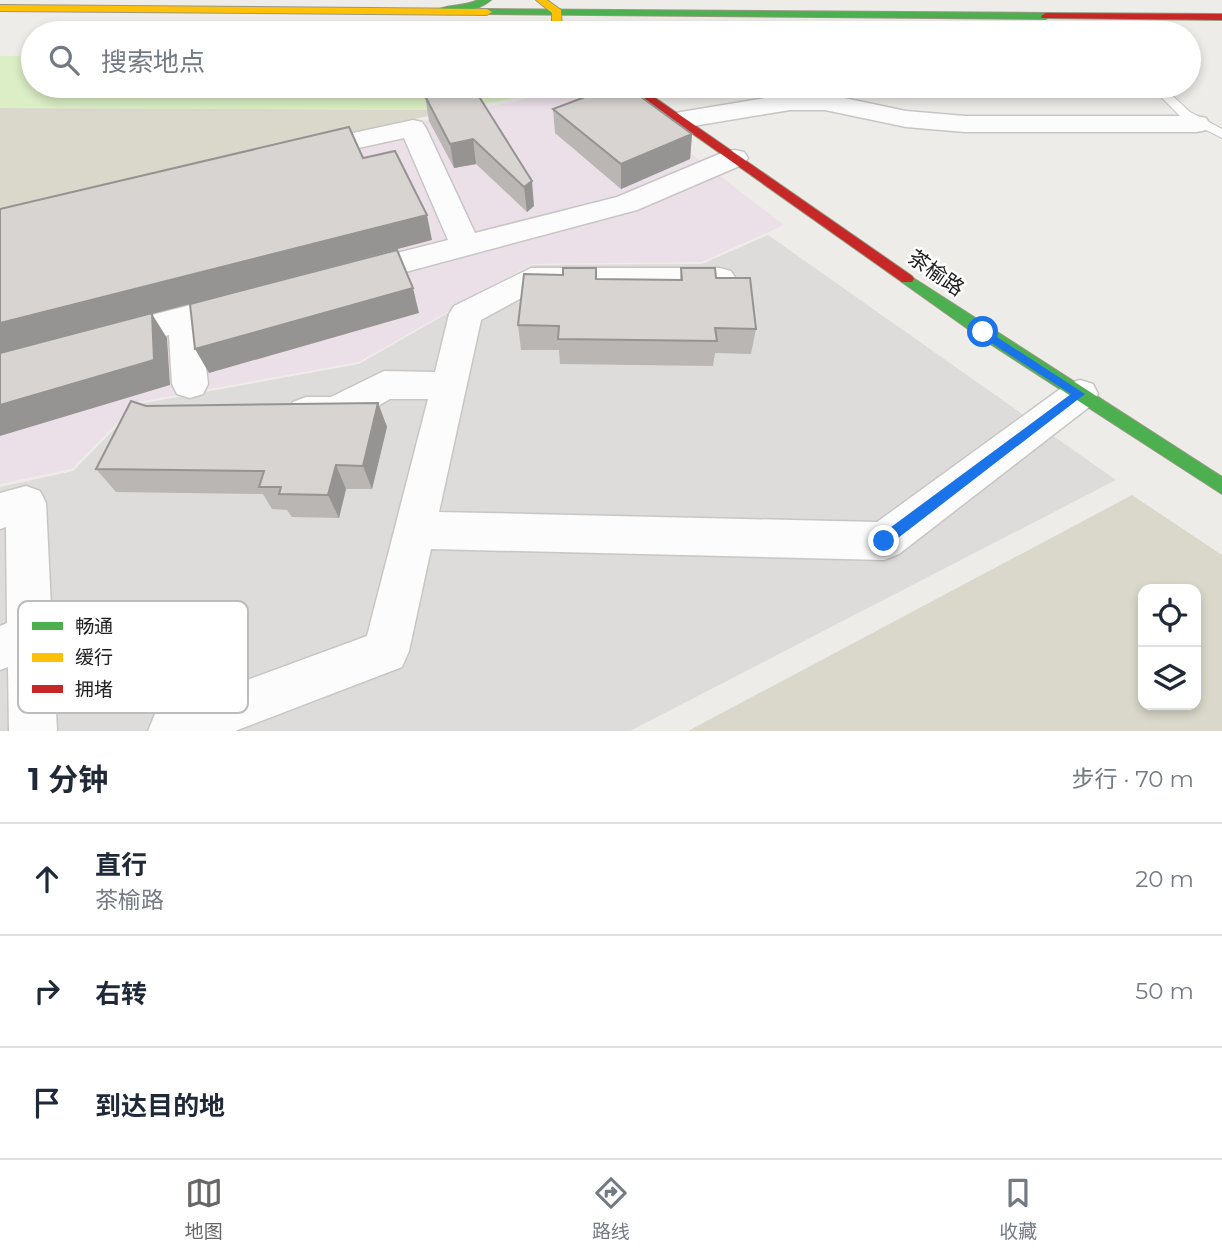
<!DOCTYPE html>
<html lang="zh">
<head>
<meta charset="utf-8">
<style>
  :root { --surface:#fff; --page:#f6f6f7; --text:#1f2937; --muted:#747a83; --line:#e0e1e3; --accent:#686766 }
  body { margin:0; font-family:Montserrat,"Noto Sans SC",sans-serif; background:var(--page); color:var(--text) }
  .controls { position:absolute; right:21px; bottom:21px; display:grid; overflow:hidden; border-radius:14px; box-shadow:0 4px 10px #0003 }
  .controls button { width:63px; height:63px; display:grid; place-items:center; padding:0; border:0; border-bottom:2px solid var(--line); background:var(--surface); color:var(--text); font:35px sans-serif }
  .stop { position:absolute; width:21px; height:21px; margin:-16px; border:5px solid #1a73e8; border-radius:50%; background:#fff }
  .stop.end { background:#1a73e8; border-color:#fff; box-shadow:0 2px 7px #0008 }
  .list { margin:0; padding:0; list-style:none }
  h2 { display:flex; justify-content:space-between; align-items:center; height:91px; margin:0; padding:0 28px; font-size:30px }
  h2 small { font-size:23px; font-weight:400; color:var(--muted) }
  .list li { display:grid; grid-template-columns:46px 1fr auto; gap:21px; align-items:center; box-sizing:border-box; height:112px; padding:0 28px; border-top:2px solid var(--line) }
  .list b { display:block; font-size:26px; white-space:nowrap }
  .list p { margin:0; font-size:23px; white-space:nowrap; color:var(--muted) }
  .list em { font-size:23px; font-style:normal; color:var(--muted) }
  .icon { flex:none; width:38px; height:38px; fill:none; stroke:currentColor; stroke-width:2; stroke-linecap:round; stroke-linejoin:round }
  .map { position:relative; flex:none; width:1222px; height:731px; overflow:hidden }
  .search { position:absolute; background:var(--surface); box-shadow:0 4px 10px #0003; left:21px; right:21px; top:21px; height:77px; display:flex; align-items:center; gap:18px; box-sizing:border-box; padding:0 24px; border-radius:38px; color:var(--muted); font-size:26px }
  .sheet { height:427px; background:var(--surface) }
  nav { display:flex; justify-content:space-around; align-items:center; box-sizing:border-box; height:98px; border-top:2px solid var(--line); background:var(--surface); font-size:19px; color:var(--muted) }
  nav a { display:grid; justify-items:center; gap:4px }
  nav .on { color:var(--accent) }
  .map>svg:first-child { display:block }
</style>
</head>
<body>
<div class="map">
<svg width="1222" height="731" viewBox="0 0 1222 731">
  <rect width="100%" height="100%" fill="#eeece9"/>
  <path fill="#dddcda" d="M768 235 1116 480 630 731H0V487L73 471 139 404 359 364 532 265 702 264Z"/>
  <path fill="#ece0e8" d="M586 86H603L784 225 702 262 532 264 359 362 138 402 72 469 0 484V212Z"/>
  <g fill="#d9d8ca" fill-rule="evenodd">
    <path d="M0 108 456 110 0 209Z"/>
    <path d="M1132 495 1222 555V731H688ZM1143 589H1196V705H1143Z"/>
  </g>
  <path fill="#dbeec5" d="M0 56H33V86H572L456 110 0 108Z"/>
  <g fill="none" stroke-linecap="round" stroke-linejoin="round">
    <g stroke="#c7c6c5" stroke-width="2">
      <path id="lane" d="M1150 86H1162L1190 112 1222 129V138L1181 117Z"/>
    </g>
    <g stroke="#c7c6c5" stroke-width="3">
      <g id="street">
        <path d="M790 94H825L906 111 965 116H1197L1206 118 1210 124 1206 130 1197 132H965L906 127 825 110H790L681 128 672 126 668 120 672 114 681 112Z"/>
        <path d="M413 120 422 122 426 128 475 233 617 197 724 152 734 150 744 152 748 158 744 164 637 210 357 285 346 282 341 274 346 266 448 240 404 138 308 159 298 157 294 151 298 145Z"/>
        <path d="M531 268H720L731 271 736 279 731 287 720 290H536L481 320 439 512 877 522 1067 384 1080 380 1093 384 1098 394 1093 404 899 554 884 560 431 549 409 651 402 667 235 731H148L155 714 367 636 428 399H390L349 422 336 427H306L293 422 288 412 293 402 306 397H331L384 371 435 372 449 314 454 306Z"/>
        <path d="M238 293 250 297 254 305 250 313 201 326 208 384 203 394 190 398 177 394 172 384 169 335 113 349 101 346 96 337 101 328Z"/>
        <path d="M26 486 40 491 46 503 57 731H9L8 667 0 670V626L7 623 6 527 0 529V493Z"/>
      </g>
    </g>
    <g stroke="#98997f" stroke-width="2">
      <g id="fast">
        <path d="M478 0H491C479 10 448 19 434 11 447 4 464 7 478 0Z"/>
        <path d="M487 9 1046 13 1051 16 1046 19 483 14V10Z"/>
        <path d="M907 274 1222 477V494L978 336 902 282 900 279 902 276Z"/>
      </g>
    </g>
    <g stroke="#98997f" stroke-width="2">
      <g id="slow">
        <path d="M536 0H547L561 10 562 33H552V13Z"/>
        <path d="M0 5 487 9 492 12 487 15 0 11Z"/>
      </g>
    </g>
    <g stroke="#98997f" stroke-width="2">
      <g id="jam">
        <path d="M1046 13 1222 14V20L1042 18 1041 16Z"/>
        <path d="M625 86H638L912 276 914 279 912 282H902Z"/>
      </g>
    </g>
    <use href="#lane" fill="#fcfcfc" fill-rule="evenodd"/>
    <use href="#street" fill="#fcfcfc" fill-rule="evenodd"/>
    <use href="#fast" fill="#4caf50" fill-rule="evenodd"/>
    <use href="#slow" fill="#ffc107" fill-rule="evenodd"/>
    <use href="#jam" fill="#c62828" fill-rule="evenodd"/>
  </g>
  <g fill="#b9b6b4">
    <path d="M473 87 534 206 527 212 476 164 454 168 429 121 425 96Z"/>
    <path d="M553 109 692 134 690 159 621 189 555 133Z"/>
    <path d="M681 268 716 278 756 329 751 354 715 353 713 366 560 364 559 350H521L518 325 597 279 680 280Z"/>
    <path d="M378 403 387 427 372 489H346L339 518 292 517 287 510 272 509 263 494 116 492 96 469 146 406Z"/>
  </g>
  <g fill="#969492">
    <path d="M692 134 690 159 621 189V164Z"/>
    <path d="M473 139 476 164 454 168 450 144Z"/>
    <path d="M532 181 534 206 527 212 524 187Z"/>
    <path d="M427 215 432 240 152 314 167 338 170 385 0 436V323Z"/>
    <path d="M413 288 419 313 209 373 195 349Z"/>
    <path d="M378 403 387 427 372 489 363 466Z"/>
    <path d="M336 465 346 489 339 518 328 495Z"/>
  </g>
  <g fill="#d7d4d1" stroke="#969492" stroke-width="2">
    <path d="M614 86H626L692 134 621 164 553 109Z"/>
    <path d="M473 87 532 181 524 187 473 139 450 144 425 96Z"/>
    <path d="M349 127 363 158 395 151 427 215 0 323V209Z"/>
    <path d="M397 250 413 288 195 349 190 304Z"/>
    <path d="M563 268H596V279L682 280 681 268H715L716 278H750L756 329 715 328 717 341 558 339 559 326 518 325 524 274 563 275Z"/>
    <path d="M152 313 154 360 0 405V353Z"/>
    <path d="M131 401 146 406 378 403 363 466 336 465 328 495 279 494 281 487H259L264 471 96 469Z"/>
  </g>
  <path fill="#1a73e8" d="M983 328 1085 394 889 545H879V536L1071 394 979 335 978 332Z"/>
  <g text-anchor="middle" stroke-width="5" stroke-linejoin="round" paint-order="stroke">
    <g font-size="21" fill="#202020" stroke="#fff">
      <text transform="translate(936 273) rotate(35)" y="7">茶榆路</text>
    </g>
  </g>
  <rect x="18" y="601" width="230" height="112" rx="10" fill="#fff" stroke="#bcbcbc" stroke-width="2"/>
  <rect x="32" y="622" width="31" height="8" fill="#4caf50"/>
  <rect x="32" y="653" width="31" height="9" fill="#ffc107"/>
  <rect x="32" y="685" width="31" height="8" fill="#c62828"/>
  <g font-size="19" fill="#202020">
    <text x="75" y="633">畅通</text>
    <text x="75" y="664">缓行</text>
    <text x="75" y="696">拥堵</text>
  </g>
</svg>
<div class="controls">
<button><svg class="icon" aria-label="locate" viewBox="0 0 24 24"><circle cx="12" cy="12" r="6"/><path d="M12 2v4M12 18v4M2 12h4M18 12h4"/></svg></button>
<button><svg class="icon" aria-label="layers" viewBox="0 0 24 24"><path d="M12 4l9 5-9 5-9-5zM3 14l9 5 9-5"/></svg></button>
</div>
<div class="stop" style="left:983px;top:332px"></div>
<div class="stop end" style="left:884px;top:541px"></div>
<div class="search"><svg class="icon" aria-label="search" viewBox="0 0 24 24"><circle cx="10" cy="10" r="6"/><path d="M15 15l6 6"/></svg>搜索地点</div>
</div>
<section class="sheet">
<h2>1 分钟<small>步行 · 70 m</small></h2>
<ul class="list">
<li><svg class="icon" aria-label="ahead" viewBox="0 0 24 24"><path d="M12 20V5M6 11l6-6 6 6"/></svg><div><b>直行</b><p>茶榆路</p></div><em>20 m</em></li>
<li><svg class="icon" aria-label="right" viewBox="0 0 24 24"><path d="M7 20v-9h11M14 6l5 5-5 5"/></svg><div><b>右转</b></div><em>50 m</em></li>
<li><svg class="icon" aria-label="arrive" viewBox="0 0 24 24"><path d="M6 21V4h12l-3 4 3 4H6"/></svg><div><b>到达目的地</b></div></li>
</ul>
</section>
<nav>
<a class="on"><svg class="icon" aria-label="map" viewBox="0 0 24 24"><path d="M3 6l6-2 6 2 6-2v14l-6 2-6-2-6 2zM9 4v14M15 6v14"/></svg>地图</a>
<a><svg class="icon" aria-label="directions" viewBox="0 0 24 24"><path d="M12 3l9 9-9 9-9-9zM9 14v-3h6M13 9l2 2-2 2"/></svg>路线</a>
<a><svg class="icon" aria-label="saved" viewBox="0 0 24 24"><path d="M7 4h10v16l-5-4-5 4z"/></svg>收藏</a>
</nav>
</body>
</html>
